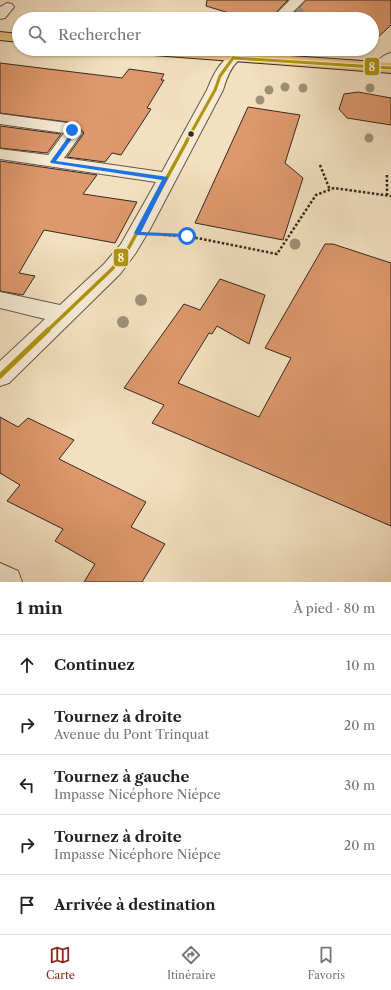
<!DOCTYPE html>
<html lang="fr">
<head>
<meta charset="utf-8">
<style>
  :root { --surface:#fff; --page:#f6f6f6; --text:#222; --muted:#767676; --line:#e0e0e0; --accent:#8f2418 }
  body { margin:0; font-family:"Libre Caslon Text",serif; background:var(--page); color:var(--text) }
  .stop { position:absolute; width:12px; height:12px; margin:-9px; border:3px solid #1a73e8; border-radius:50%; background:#fff }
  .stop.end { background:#1a73e8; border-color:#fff; box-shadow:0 1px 4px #0008 }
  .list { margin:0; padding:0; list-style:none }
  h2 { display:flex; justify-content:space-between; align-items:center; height:52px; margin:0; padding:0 16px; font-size:17px }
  h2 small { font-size:13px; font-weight:400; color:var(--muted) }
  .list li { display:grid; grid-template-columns:26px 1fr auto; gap:12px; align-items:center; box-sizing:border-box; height:60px; padding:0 16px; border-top:1px solid var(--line) }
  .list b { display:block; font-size:15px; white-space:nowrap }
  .list p { margin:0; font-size:13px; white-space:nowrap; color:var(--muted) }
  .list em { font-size:13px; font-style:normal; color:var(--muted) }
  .icon { flex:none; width:22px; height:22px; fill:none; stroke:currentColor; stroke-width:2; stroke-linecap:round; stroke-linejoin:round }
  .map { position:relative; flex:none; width:391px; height:582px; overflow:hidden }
  .search { position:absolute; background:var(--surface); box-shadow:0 1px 3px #0004; left:12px; right:12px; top:12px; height:44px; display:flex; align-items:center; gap:10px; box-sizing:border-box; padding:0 14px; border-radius:22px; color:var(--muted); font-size:15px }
  .sheet { height:352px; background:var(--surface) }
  nav { display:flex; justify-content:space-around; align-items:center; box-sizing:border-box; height:56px; border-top:1px solid var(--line); background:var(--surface); font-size:11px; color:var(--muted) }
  nav a { display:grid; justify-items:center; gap:2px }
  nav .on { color:var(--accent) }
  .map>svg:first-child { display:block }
</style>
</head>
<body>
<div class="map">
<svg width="391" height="582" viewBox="0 0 391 582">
  <rect width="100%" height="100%" fill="#f3e0c0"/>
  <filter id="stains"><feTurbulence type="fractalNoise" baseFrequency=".005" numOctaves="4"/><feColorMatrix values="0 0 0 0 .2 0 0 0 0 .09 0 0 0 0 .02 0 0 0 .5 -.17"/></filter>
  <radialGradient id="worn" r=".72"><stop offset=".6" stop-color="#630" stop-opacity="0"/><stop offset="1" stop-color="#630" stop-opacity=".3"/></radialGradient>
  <g fill="#dd986d" stroke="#362920">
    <path d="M207 0H288L270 19H249L206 6Z"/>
    <path d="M306 0H391V25L372 43V19H288Z"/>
    <path d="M0 63 122 78 129 69 164 74 161 80H164L147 108 151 109 121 155 112 153 105 162 67 157 84 133 75 123 0 113Z"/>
    <path d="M358 92 391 98V125L347 118 339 109 344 94Z"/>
    <path d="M248 107 300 115 285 163 303 178 283 240 195 223Z"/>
    <path d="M0 126 61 134 47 153 0 148Z"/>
    <path d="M0 161 97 175 83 194 137 202 115 243 44 230 19 273 35 276 23 295 0 291Z"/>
    <path d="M325 244H333L391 263V526L152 423 164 405 124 388 184 304 200 310 220 279 265 295 249 344 217 326 212 334 209 333 178 383 259 417 291 358 265 348Z"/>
    <path d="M0 417 18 427 28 418 74 440 59 459 146 502 131 527 165 544 142 582H84L95 564 55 541 63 529 7 501 20 485 0 473Z"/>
  </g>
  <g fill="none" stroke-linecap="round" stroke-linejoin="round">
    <g stroke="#655748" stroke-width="2">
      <g id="minor">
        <path d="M290 0H305L286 19H271Z"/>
        <path d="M7 3 12 4 14 7 5 18 0 19V7Z"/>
        <path d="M239 49H257C253 56 244 56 238 61 230 68 226 80 223 90L150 229 135 254 120 274 9 383 0 386V361L45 319 0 308V292L60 305 104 264 121 244 156 182 0 159V149L48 155 64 133 0 124V114L75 124 82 133 64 158 162 172 207 90C214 72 222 58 239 49Z"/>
        <path d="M391 53V65C385 70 382 72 375 70L372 67C377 61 384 54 391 53Z"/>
        <path d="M0 563 18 571 22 582H0Z"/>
      </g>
    </g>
    <g stroke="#362920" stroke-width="2">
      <g id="major">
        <path d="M0 32 19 34V42L0 40Z"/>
        <path d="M120 49H188L391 63V73L127 53 122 52Z"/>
      </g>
    </g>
    <g stroke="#362920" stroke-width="2.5" stroke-dasharray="2.5 2" stroke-linecap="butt">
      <path d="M320 165 330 190"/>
      <path d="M387 175V195"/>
      <path d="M164 235 187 236 277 254 316 195 334 188 391 196"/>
    </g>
    <use href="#minor" fill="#f7ebd6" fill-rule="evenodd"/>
    <use href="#major" fill="#eac080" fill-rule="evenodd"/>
    <g stroke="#f7ebd6" stroke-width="5">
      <g id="bus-1-far2">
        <path d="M233 58 391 68"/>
        <path d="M186 142 215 90 220 76 233 58"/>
      </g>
    </g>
    <g stroke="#f7ebd6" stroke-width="6">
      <path id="bus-1-far1" d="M47 331 112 269 128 249 187 141"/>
    </g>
    <g stroke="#f7ebd6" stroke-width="8">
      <path id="bus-1" d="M0 376 48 330"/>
    </g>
    <use href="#bus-1-far2" stroke="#af950d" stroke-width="3"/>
    <use href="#bus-1-far1" stroke="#af950d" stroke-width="3.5"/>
    <use href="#bus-1" stroke="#af950d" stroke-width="5"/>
  </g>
  <g fill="#9d9178">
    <circle cx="300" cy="11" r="3.5"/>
    <circle cx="285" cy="87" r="4.5"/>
    <circle cx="303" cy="88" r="4.5"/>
    <circle cx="370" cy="88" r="4.5"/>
    <circle cx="269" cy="90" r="4.5"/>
    <circle cx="260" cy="100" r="4.5"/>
    <circle cx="369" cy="138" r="4.5"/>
    <circle cx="295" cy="244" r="5.5"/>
    <circle cx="141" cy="300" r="6"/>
    <circle cx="123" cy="322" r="6"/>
  </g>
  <path fill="#1a73e8" d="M72 128 76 133 56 161 168 177V178L141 232 187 234 190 236 189 237 137 235 134 233 162 180 51 163 50 162 71 133 69 130Z"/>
  <circle fill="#362920" stroke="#f7ebd6" stroke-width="1.5" cx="191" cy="134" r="3.5"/>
  <g stroke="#f7ebd6" stroke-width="1.5">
    <rect x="364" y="57" width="16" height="19" rx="4" fill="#af950d"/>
    <rect x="113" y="248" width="16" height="19" rx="4" fill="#af950d"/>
  </g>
  <g font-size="11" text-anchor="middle" font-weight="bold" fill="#fff">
    <text x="372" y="71">8</text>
    <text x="121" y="262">8</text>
  </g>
  <rect width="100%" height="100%" filter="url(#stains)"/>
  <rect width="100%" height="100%" fill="url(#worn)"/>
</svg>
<div class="stop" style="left:187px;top:236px"></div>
<div class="stop end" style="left:72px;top:130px"></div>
<div class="search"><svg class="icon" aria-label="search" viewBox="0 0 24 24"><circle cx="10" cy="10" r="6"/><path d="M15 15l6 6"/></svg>Rechercher</div>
</div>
<section class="sheet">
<h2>1 min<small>À pied · 80 m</small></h2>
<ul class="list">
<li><svg class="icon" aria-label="ahead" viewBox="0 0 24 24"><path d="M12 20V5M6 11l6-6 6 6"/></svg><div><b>Continuez</b></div><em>10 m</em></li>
<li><svg class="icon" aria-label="right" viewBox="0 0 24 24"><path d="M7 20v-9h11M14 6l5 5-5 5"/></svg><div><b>Tournez à droite</b><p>Avenue du Pont Trinquat</p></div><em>20 m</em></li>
<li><svg class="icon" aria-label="left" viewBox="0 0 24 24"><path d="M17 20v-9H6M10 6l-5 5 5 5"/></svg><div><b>Tournez à gauche</b><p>Impasse Nicéphore Niépce</p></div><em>30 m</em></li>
<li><svg class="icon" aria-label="right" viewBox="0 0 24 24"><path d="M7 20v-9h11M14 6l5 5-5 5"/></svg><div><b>Tournez à droite</b><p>Impasse Nicéphore Niépce</p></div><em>20 m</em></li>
<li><svg class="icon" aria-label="arrive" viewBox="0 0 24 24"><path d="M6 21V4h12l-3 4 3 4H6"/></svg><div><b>Arrivée à destination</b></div></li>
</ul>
</section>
<nav>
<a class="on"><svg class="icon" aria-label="map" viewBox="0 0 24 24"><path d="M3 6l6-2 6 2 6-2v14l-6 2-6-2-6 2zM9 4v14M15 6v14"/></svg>Carte</a>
<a><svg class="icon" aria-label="directions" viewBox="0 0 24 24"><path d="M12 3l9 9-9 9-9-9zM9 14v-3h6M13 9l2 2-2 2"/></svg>Itinéraire</a>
<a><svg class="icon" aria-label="saved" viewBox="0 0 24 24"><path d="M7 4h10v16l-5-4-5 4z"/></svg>Favoris</a>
</nav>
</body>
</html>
